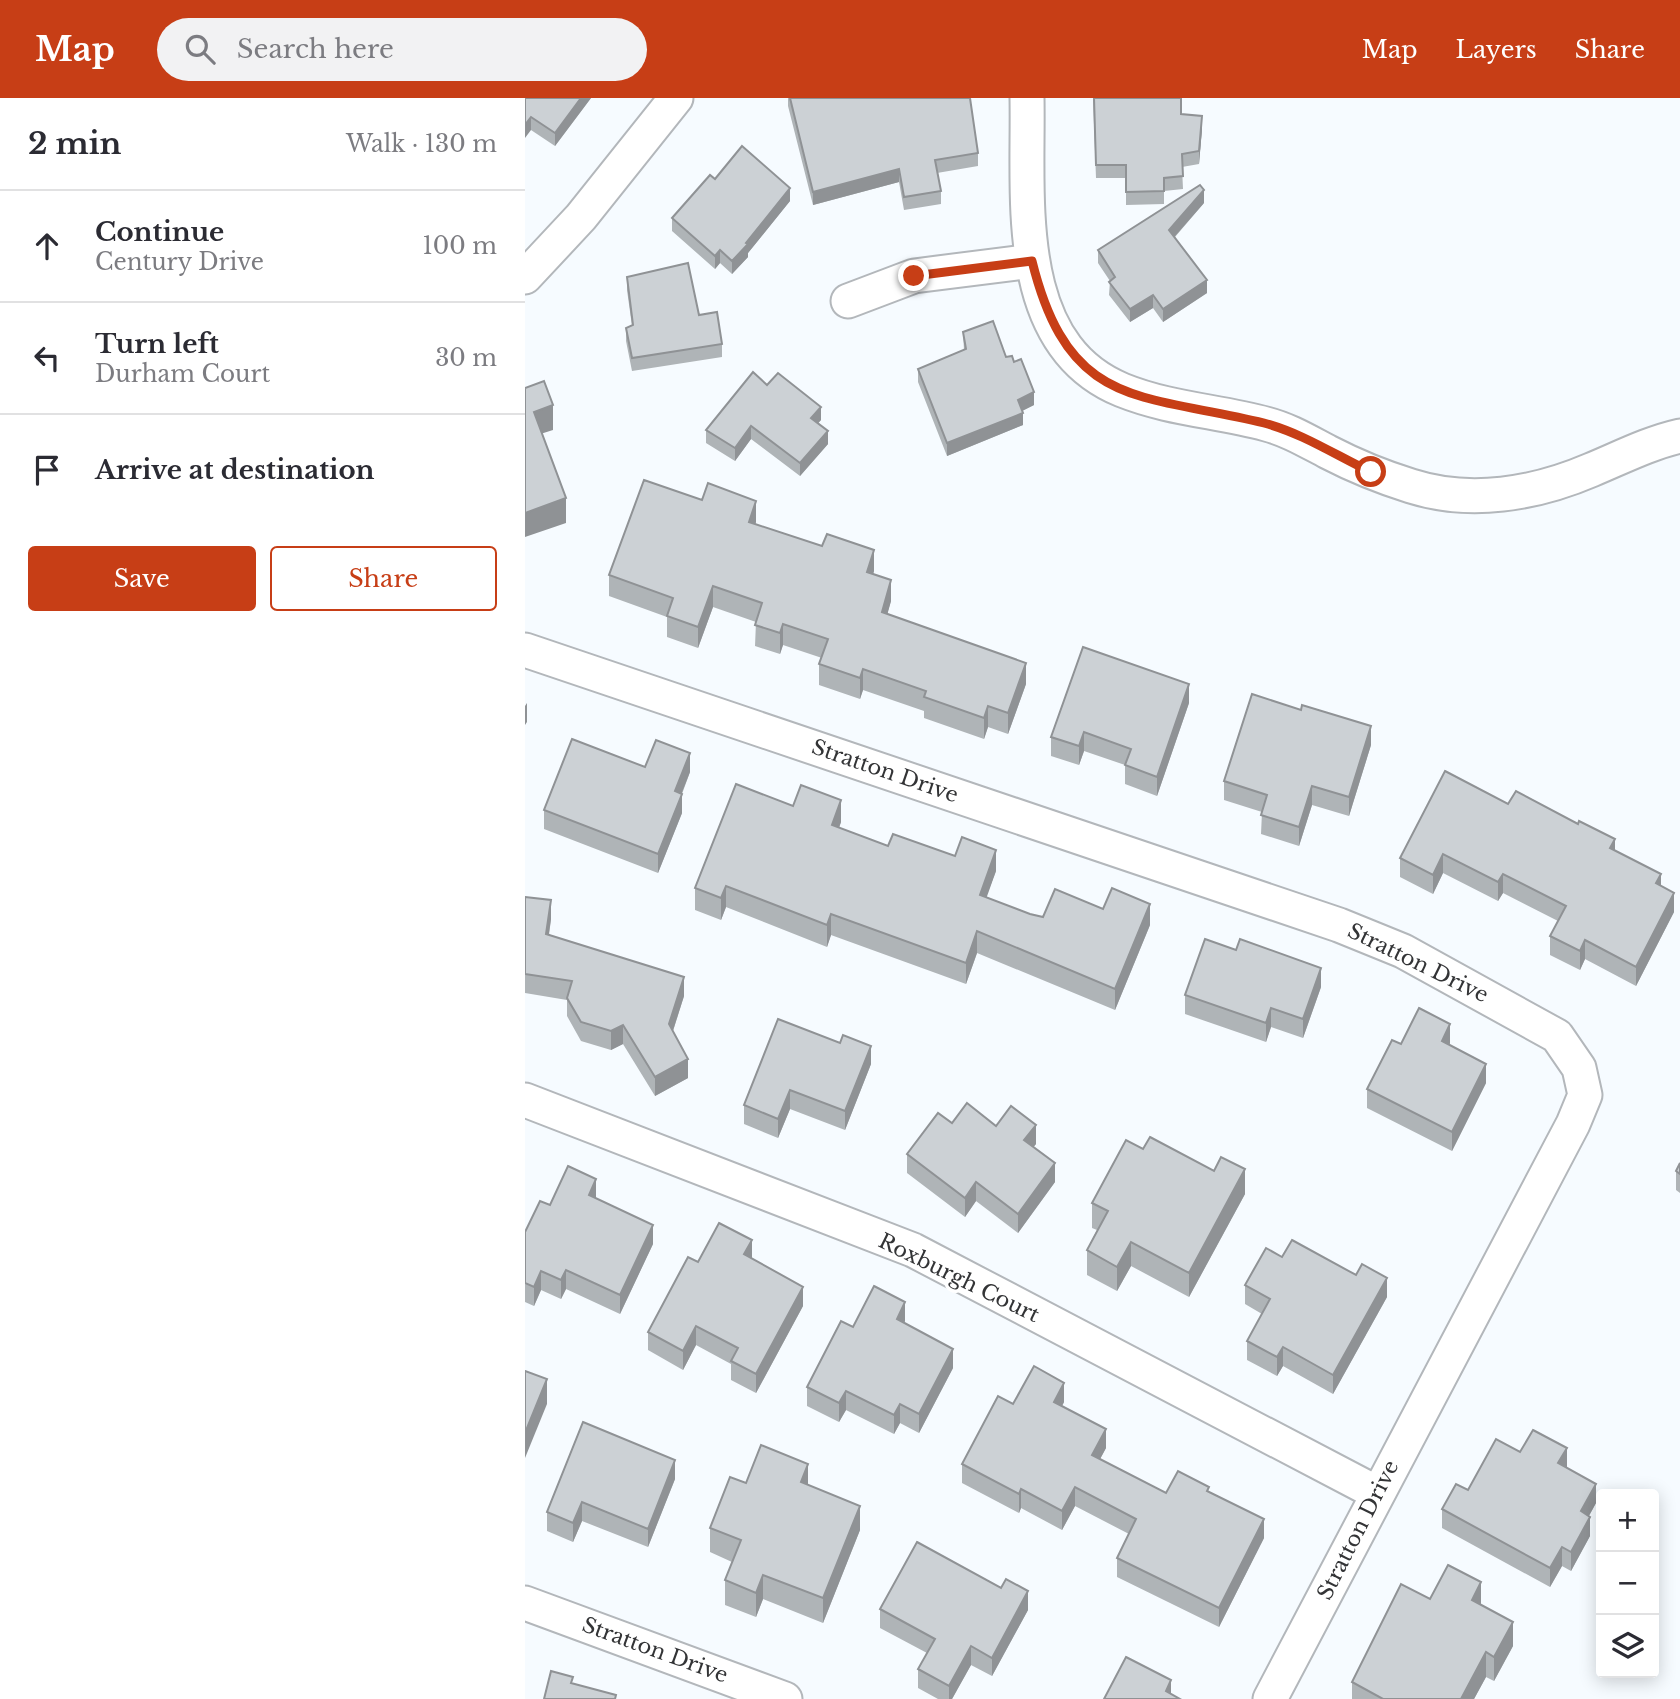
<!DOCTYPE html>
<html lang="en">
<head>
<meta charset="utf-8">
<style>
  :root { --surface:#fff; --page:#f2f2f3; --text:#2b2b33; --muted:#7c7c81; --line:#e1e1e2; --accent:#c73e16 }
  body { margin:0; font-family:"Libre Baskerville",serif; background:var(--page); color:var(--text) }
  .controls { position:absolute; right:21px; bottom:21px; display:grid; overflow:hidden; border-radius:7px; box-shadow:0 4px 18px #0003 }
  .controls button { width:63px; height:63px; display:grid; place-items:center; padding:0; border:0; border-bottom:2px solid var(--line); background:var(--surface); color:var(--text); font:35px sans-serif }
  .stop { position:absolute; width:21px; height:21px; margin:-16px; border:5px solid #c73e16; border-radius:50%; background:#fff }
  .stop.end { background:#c73e16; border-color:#fff; box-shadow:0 2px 7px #0008 }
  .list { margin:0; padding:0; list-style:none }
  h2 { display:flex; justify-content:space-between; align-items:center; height:91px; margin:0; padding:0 28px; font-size:30px }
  h2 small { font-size:23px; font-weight:400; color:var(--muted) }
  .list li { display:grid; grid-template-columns:46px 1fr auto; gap:21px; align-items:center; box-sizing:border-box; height:112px; padding:0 28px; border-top:2px solid var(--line) }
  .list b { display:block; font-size:26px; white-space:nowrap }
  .list p { margin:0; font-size:23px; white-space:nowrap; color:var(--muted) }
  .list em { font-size:23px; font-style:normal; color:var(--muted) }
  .actions { display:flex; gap:14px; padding:21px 28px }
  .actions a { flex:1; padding:16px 0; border:2px solid var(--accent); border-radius:7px; text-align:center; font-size:24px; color:var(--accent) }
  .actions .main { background:var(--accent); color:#fff }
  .icon { flex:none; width:38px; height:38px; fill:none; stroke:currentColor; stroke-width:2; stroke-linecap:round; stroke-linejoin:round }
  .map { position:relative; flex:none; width:1155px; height:1601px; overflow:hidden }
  header { display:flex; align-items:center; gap:42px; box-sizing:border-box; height:98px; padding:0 35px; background:var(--accent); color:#fff }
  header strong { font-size:33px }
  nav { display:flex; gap:38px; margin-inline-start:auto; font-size:24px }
  .search { width:490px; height:63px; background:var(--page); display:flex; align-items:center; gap:18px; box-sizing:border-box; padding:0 24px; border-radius:38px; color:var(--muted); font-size:26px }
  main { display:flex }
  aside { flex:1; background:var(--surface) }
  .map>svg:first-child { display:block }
</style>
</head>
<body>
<header>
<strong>Map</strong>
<div class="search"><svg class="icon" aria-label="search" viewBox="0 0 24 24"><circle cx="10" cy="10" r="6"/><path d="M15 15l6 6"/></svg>Search here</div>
<nav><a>Map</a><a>Layers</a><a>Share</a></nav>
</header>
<main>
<aside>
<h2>2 min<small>Walk · 130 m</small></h2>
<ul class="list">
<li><svg class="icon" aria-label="ahead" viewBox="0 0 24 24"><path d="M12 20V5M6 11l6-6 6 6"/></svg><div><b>Continue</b><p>Century Drive</p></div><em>100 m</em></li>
<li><svg class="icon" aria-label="left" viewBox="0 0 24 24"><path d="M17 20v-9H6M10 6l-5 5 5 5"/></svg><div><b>Turn left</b><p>Durham Court</p></div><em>30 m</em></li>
<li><svg class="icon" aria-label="arrive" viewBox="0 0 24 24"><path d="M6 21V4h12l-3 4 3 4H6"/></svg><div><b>Arrive at destination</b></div></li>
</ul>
<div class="actions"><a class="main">Save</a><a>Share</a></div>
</aside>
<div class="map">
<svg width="1155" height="1601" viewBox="0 0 1155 1601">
  <rect width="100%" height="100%" fill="#f6fbff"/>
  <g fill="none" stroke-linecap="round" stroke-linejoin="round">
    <g stroke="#b3b7bb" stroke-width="37">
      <g id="minor">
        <path d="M502 0C504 98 485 246 597 292 644 311 693 313 741 326 764 332 782 343 803 354 830 368 857 379 886 388 945 407 1010 396 1066 372 1095 360 1124 345 1155 338"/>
        <path d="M0 179 56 119 151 0"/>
        <path d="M323 203 389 178 507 163"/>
        <path d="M0 552 814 827 878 853 1032 938 1054 970 1060 997 1048 1026 745 1601"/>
        <path d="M0 1002 388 1152 852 1395"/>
        <path d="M0 1505 260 1601"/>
      </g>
    </g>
    <use href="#minor" stroke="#fff" stroke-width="33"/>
  </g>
  <g fill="#afb4b7">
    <path d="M0 0H66L30 48 6 32Z"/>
    <path d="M263 0H445L453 55V68L412 75 416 93V106L379 112 374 84 288 107 263 8Z"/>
    <path d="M568 0 656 16 677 31 674 66 657 69 658 91 639 93V106L601 107V80H571Z"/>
    <path d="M190 81 265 103 223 155V159L207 176 195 165 190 171 147 133V120Z"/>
    <path d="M679 105 650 139 682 195 638 224 628 210 605 224 584 197 585 183 573 165V152Z"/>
    <path d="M102 179 174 217 197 246V259L107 273 101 243V230L107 228 102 192Z"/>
    <path d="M438 234 481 259 509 307 497 313 498 327 422 358 393 284V271L439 252Z"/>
    <path d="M242 287 296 322 293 325 303 346 275 378 226 341 210 363 181 345V332Z"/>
    <path d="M231 424 230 426 349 473 348 476 366 503 362 516 501 586 483 636 463 629 459 641 399 620V613L338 592 335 601 294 587V566L297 560 258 547 255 556 230 548 231 524 188 509 173 550 142 539V519L84 498V477Z"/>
    <path d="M664 605 632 698 600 686V667L559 653 554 667 526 658V639Z"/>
    <path d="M846 647 824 718 787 707 774 748 736 736 737 714 699 702V683Z"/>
    <path d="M165 674 157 696V715L133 775 19 731V712Z"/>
    <path d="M983 706 1090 752 1136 788 1149 814 1111 888 1060 861 1055 872 1025 857V838L1033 823 978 795 973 803 918 775 908 796 875 779V760Z"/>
    <path d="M268 708 316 724 314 730 363 748 471 773 461 799 505 816 518 819 578 811 625 827 590 912 452 855 441 886 306 837 302 849 201 809 196 822 170 812V790Z"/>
    <path d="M0 799 26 821 24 837 159 898 148 933 163 980 130 998 98 946 86 952 56 943 42 918V902L0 895Z"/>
    <path d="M711 852 796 889 778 940 746 929 741 944 660 916V897Z"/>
    <path d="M253 921 346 966 320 1032 265 1011 253 1040 219 1026V1007Z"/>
    <path d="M925 945V947L961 985 927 1053 842 1010V991L876 946Z"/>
    <path d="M427 1025 471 1028 511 1046 508 1049 530 1084 493 1135 451 1103 440 1119 382 1075V1056Z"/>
    <path d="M618 1051 720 1096 664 1199 606 1168 592 1193 562 1177V1152L572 1132 567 1130V1105Z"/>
    <path d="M1155 1065V1095L1151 1092V1073Z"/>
    <path d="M71 1100 128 1146 95 1216 41 1191 36 1201 16 1192 9 1208 0 1204V1134L25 1107Z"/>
    <path d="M757 1159 862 1199 808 1296 758 1268 752 1278 722 1262V1243L737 1216 720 1206V1187Z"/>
    <path d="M227 1160 278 1208 231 1295 206 1282V1266L171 1247 158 1272 123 1252V1234L173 1164Z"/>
    <path d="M380 1223 379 1225 428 1270 394 1335 375 1325 369 1336 321 1312 314 1324 282 1308V1289L328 1229Z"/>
    <path d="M539 1304 537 1308 581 1350 575 1361 641 1395 684 1394 739 1440 694 1529 592 1479V1460L604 1436 550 1408 537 1432 496 1410 494 1415 437 1385V1366L488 1306Z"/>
    <path d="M58 1324 150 1381 123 1449 57 1423 48 1444 22 1433V1414Z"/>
    <path d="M995 1354 1042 1370 1071 1405 1064 1418 1065 1438 1046 1473 1037 1468 1025 1489 917 1430V1411Z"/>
    <path d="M221 1385 283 1387 335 1432 298 1525 238 1501 231 1519 200 1507V1482L207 1464 185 1454V1430Z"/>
    <path d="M476 1490 503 1512 467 1578 446 1567 427 1601H413L393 1590V1571L402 1555 355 1530V1511Z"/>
    <path d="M905 1501 956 1507 988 1548 969 1583 961 1579 949 1601H827V1584Z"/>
  </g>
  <g fill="#8f9295">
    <path d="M56 0H66L30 48V35Z"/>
    <path d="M677 18V31L674 66V53Z"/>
    <path d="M6 19V32L0 40V27Z"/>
    <path d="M374 71V84L288 107V94Z"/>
    <path d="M265 90V103L223 155V159L207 176V163L221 145Z"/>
    <path d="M679 92V105L644 145V132Z"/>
    <path d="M195 152V165L190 171V158Z"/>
    <path d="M682 182V195L638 224V211Z"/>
    <path d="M628 197V210L605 224V211Z"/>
    <path d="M509 294V307L493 315V302Z"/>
    <path d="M28 307V332L9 338V314Z"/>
    <path d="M296 309V322L286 333V320Z"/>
    <path d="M498 315V327L422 358V345Z"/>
    <path d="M226 328V341L210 363V350Z"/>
    <path d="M303 333V346L275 378V365Z"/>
    <path d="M41 400V425L0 439V415Z"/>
    <path d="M231 403V424L224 445V424Z"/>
    <path d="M349 452V473L342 495V474Z"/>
    <path d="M366 482V503L357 536V514Z"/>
    <path d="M188 488V509L173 550V529Z"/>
    <path d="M258 526V547L255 556V535Z"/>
    <path d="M501 565V586L483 636V615Z"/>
    <path d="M338 571V592L335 601V580Z"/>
    <path d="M664 586V605L632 698V679Z"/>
    <path d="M2 605V624L0 627V608Z"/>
    <path d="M463 608V629L459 641V620Z"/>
    <path d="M846 628V647L824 718V699Z"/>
    <path d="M559 634V653L554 667V648Z"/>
    <path d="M165 655V674L150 712V693Z"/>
    <path d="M787 688V707L774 748V729Z"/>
    <path d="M157 696V715L133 775V756Z"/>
    <path d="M316 702V724L307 748V727Z"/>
    <path d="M1090 741V760L1085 750Z"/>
    <path d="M471 752V773L455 818V797Z"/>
    <path d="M918 756V775L908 796V777Z"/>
    <path d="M978 776V795L973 803V784Z"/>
    <path d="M1136 776V795L1131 785Z"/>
    <path d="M201 788V809L196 822V800Z"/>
    <path d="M1149 795V814L1111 888V869Z"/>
    <path d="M26 802V821L21 855V836Z"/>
    <path d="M625 806V827L590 912V891Z"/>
    <path d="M306 816V837L302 849V827Z"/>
    <path d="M452 833V855L441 886V865Z"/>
    <path d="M1060 842V861L1055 872V853Z"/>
    <path d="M796 870V889L778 940V921Z"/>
    <path d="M159 879V898L144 945V926Z"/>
    <path d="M746 910V929L741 944V925Z"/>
    <path d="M925 926V945L917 962V943Z"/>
    <path d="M98 927V946L86 952V933Z"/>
    <path d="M346 948V966L320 1032V1013Z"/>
    <path d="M163 961V980L130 998V979Z"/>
    <path d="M961 966V985L927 1053V1034Z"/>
    <path d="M265 992V1011L253 1040V1021Z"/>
    <path d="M511 1027V1046L499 1061V1042Z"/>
    <path d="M530 1065V1084L493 1135V1116Z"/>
    <path d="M720 1071V1096L664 1199V1175Z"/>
    <path d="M71 1081V1100L64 1097Z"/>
    <path d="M451 1084V1103L440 1119V1100Z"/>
    <path d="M128 1127V1146L95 1216V1197Z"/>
    <path d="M227 1142V1161L219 1156Z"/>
    <path d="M606 1144V1168L592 1193V1169Z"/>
    <path d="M41 1172V1191L36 1201V1182Z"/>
    <path d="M16 1173V1192L9 1208V1189Z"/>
    <path d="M862 1180V1199L808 1296V1277Z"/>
    <path d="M278 1189V1208L231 1295V1276Z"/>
    <path d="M380 1204V1223L372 1240V1221Z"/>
    <path d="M171 1228V1247L158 1272V1253Z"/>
    <path d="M758 1249V1268L752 1278V1259Z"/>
    <path d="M428 1251V1270L394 1335V1316Z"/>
    <path d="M22 1281V1306L0 1360V1335Z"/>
    <path d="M539 1285V1304L529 1323V1304Z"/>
    <path d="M321 1293V1312L314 1324V1305Z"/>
    <path d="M375 1306V1325L369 1336V1317Z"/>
    <path d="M581 1331V1350L567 1376V1357Z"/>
    <path d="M1042 1350V1369L1033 1384V1365Z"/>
    <path d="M150 1362V1381L123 1449V1431Z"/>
    <path d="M283 1366V1391L276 1384Z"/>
    <path d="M1071 1386V1405L1056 1432V1413Z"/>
    <path d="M550 1389V1408L537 1432V1413Z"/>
    <path d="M496 1391V1410L494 1415V1396Z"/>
    <path d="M57 1404V1423L48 1444V1425Z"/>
    <path d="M335 1408V1432L298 1525V1500Z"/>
    <path d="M1065 1419V1438L1046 1473V1454Z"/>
    <path d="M739 1421V1440L694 1529V1510Z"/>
    <path d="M1037 1449V1468L1025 1489V1470Z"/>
    <path d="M238 1477V1501L231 1519V1495Z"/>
    <path d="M956 1484V1509L947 1502Z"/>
    <path d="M503 1493V1512L467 1578V1560Z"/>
    <path d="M988 1524V1548L969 1583V1559Z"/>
    <path d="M446 1548V1567L427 1601H424V1588Z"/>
    <path d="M961 1554V1579L949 1601H936Z"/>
    <path d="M646 1582V1601L641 1593Z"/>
  </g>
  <g fill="#ccd1d5" stroke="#8f9295" stroke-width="2">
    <path d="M0 0H56L30 35 6 19 0 27Z"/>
    <path d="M265 0H445L453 55 410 62 416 93 379 99 374 71 288 94Z"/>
    <path d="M569 0H656V16L677 18 674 53 657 56 658 78 639 80V93L601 94V67H571Z"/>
    <path d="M217 48 265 90 221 145 223 146 207 163 195 152 190 158 147 120 185 77 190 81Z"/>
    <path d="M675 87 679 92 644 132 682 182 638 211 628 197 605 211 584 184 590 179 573 152Z"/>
    <path d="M163 165 174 217 192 214 197 246 107 260 101 230 108 227 102 179Z"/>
    <path d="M468 223 481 259 487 258 489 264 496 261 509 294 493 302 498 315 422 345 393 271 441 251 438 234Z"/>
    <path d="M228 274 242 287 253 275 296 309 286 320 303 333 275 365 226 328 210 350 181 332Z"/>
    <path d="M19 283 28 307 9 314 41 400 0 415V290Z"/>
    <path d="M119 382 177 402 183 385 231 403 224 424 297 448 302 436 349 452 342 474 366 482 357 514 501 565 483 615 463 608 459 620 399 599 401 593 338 571 335 580 294 566 303 541 258 526 255 535 230 527 237 505 188 488 173 529 142 518 148 500 84 477Z"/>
    <path d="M558 549 664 586 632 679 600 667 606 651 559 634 554 648 526 639Z"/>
    <path d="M727 596 776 612 777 607 846 628 824 699 787 688 774 729 736 717 742 697 699 683Z"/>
    <path d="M47 641 120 669 131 642 165 655 150 693 157 696 133 756 19 712Z"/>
    <path d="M920 673 983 706 991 693 1053 726 1054 723 1090 741 1085 750 1136 776 1131 785 1149 795 1111 869 1060 842 1055 853 1025 838 1041 808 978 776 973 784 918 756 908 777 875 760Z"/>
    <path d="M211 686 268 708 276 687 316 702 307 727 363 748 368 736 430 758 437 739 471 752 455 797 505 816 518 819 530 791 578 811 587 790 625 806 590 891 452 833 441 865 306 816 302 827 201 788 196 800 170 790Z"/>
    <path d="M0 799 26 802 21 836 159 879 144 926 163 961 130 979 98 927 86 933 56 924 42 900 47 883 0 876Z"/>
    <path d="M680 841 711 852 715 841 796 870 778 921 746 910 741 925 660 897Z"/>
    <path d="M894 910 925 926 917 943 961 966 927 1034 842 991 867 942 876 946Z"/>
    <path d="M253 921 315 945 318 937 346 948 320 1013 265 992 253 1021 219 1007Z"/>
    <path d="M442 1005 471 1028 486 1008 511 1027 499 1042 530 1065 493 1116 451 1084 440 1100 382 1056 413 1015 427 1025Z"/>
    <path d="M625 1039 689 1073 696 1059 720 1071 664 1175 606 1144 592 1169 562 1152 583 1113 567 1105 601 1042 618 1051Z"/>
    <path d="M1155 1065V1076L1151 1073Z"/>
    <path d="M43 1068 71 1081 64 1097 128 1127 95 1197 41 1172 36 1182 16 1173 9 1189 0 1185V1134L15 1103 25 1107Z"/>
    <path d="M194 1125 227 1142 219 1156 278 1189 231 1276 206 1263 213 1250 171 1228 158 1253 123 1234 163 1159 173 1164Z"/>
    <path d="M767 1142 831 1177 837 1166 862 1180 808 1277 758 1249 752 1259 722 1243 745 1201 720 1187 741 1150 757 1159Z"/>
    <path d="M349 1188 380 1204 372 1221 428 1251 394 1316 375 1306 369 1317 321 1293 314 1305 282 1289 316 1223 328 1229Z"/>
    <path d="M509 1268 539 1285 529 1304 581 1331 567 1357 641 1395 653 1373 684 1389 682 1393 739 1421 694 1510 592 1460 611 1421 550 1389 537 1413 496 1391 494 1396 437 1366 473 1298 488 1306Z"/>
    <path d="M0 1273 22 1281 0 1335Z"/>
    <path d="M58 1324 150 1362 123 1431 57 1404 48 1425 22 1414Z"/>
    <path d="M1008 1332 1042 1350 1033 1365 1071 1386 1056 1413 1065 1419 1046 1454 1037 1449 1025 1470 917 1411 931 1386 943 1392 971 1341 995 1354Z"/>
    <path d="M236 1347 283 1366 276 1384 335 1408 298 1500 238 1477 231 1495 200 1482 216 1442 185 1430 205 1379 221 1385Z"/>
    <path d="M392 1444 476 1490 481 1481 503 1493 467 1560 446 1548 424 1588 393 1571 410 1541 355 1511Z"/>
    <path d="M923 1467 956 1484 947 1502 988 1524 969 1559 961 1554 936 1601H858L827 1584 876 1486 905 1501Z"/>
    <path d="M601 1559 646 1582 641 1593 655 1601H579Z"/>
    <path d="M26 1573 48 1579 46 1585 91 1597 90 1601H19Z"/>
  </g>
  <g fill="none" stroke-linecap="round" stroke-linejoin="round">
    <path stroke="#c73e16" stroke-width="9" d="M389 178 507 163C544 312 615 295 739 325 777 335 812 358 846 374"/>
  </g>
  <g text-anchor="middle" stroke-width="7" stroke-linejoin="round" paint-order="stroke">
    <g font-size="21" fill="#333436" stroke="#fff">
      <text transform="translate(360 673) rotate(19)" y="7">Stratton Drive</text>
      <text transform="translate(893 865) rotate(26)" y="7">Stratton Drive</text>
      <text transform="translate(434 1180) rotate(26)" y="7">Roxburgh Court</text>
      <text transform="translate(833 1432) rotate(-63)" y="7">Stratton Drive</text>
      <text transform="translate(130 1552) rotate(20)" y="7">Stratton Drive</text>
    </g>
  </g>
</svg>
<div class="controls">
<button>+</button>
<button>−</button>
<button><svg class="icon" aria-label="layers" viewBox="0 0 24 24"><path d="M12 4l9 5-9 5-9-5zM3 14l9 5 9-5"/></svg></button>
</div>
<div class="stop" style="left:846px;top:374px"></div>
<div class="stop end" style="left:389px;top:178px"></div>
</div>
</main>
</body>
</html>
